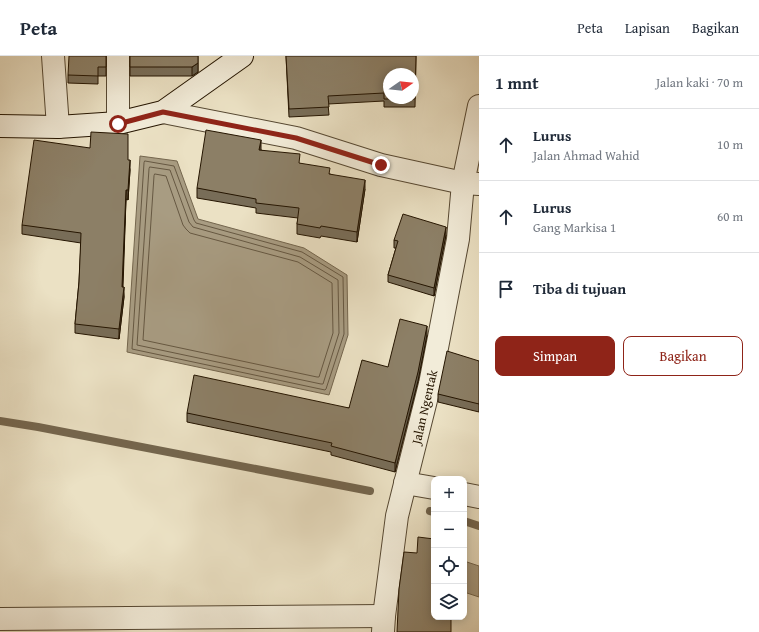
<!DOCTYPE html>
<html lang="id">
<head>
<meta charset="utf-8">
<style>
  :root { --surface:#fff; --page:#f6f6f7; --text:#1f2937; --muted:#747a83; --line:#e0e1e3; --accent:#8f2418 }
  body { margin:0; font-family:"Gentium Book Plus",serif; background:var(--page); color:var(--text) }
  .controls { position:absolute; right:12px; bottom:12px; display:grid; overflow:hidden; border-radius:8px; box-shadow:0 2px 10px #0003 }
  .controls button { width:36px; height:36px; display:grid; place-items:center; padding:0; border:0; border-bottom:1px solid var(--line); background:var(--surface); color:var(--text); font:20px sans-serif }
  .compass { position:absolute; left:383px; top:12px; width:36px; height:36px; border-radius:50%; background:var(--surface); box-shadow:0 2px 10px #0003; rotate:76deg }
  .stop { position:absolute; width:12px; height:12px; margin:-9px; border:3px solid #8f2418; border-radius:50%; background:#fff }
  .stop.end { background:#8f2418; border-color:#fff; box-shadow:0 1px 4px #0008 }
  .list { margin:0; padding:0; list-style:none }
  h2 { display:flex; justify-content:space-between; align-items:center; height:52px; margin:0; padding:0 16px; font-size:17px }
  h2 small { font-size:13px; font-weight:400; color:var(--muted) }
  .list li { display:grid; grid-template-columns:26px 1fr auto; gap:12px; align-items:center; box-sizing:border-box; height:72px; padding:0 16px; border-top:1px solid var(--line) }
  .list b { display:block; font-size:15px; white-space:nowrap }
  .list p { margin:0; font-size:13px; white-space:nowrap; color:var(--muted) }
  .list em { font-size:13px; font-style:normal; color:var(--muted) }
  .actions { display:flex; gap:8px; padding:12px 16px }
  .actions a { flex:1; padding:9px 0; border:1px solid var(--accent); border-radius:8px; text-align:center; font-size:14px; color:var(--accent) }
  .actions .main { background:var(--accent); color:#fff }
  .icon { flex:none; width:22px; height:22px; fill:none; stroke:currentColor; stroke-width:2; stroke-linecap:round; stroke-linejoin:round }
  .map { position:relative; flex:none; width:479px; height:576px; overflow:hidden }
  header { display:flex; align-items:center; gap:24px; box-sizing:border-box; height:56px; padding:0 20px; background:var(--surface); border-bottom:1px solid var(--line) }
  header strong { font-size:19px }
  nav { display:flex; gap:22px; margin-inline-start:auto; font-size:14px }
  main { display:flex }
  aside { flex:1; background:var(--surface) }
  .map>svg:first-child { display:block }
</style>
</head>
<body>
<header>
<strong>Peta</strong>
<nav><a>Peta</a><a>Lapisan</a><a>Bagikan</a></nav>
</header>
<main>
<div class="map">
<svg width="479" height="576" viewBox="0 0 479 576">
  <rect width="100%" height="100%" fill="#ebe1c4"/>
  <filter id="stains"><feTurbulence type="fractalNoise" baseFrequency=".005" numOctaves="4"/><feColorMatrix values="0 0 0 0 .2 0 0 0 0 .09 0 0 0 0 .02 0 0 0 .5 -.17"/></filter>
  <radialGradient id="worn" r=".72"><stop offset=".6" stop-color="#630" stop-opacity="0"/><stop offset="1" stop-color="#630" stop-opacity=".3"/></radialGradient>
  <g fill="#a89c82" stroke="#74664e">
    <path d="M140 100 177 105 198 163 304 192 347 219 348 279 329 339 127 296Z"/>
    <path d="M464 505 479 510V541L464 536Z"/>
  </g>
  <g fill="none" stroke-linecap="round" stroke-linejoin="round">
    <g stroke="#665842" stroke-width="1">
      <path d="M145 105 174 110 194 164 196 167 302 196 343 221 344 278 326 333 325 334 132 293 144 107Z"/>
      <path d="M150 111 170 114 189 166 193 171 300 201 338 224 339 277 323 328H321L137 289 149 113Z"/>
      <path d="M155 118 166 120 183 169 186 173 190 177 298 206 332 227 333 277 319 321H317L143 284 154 120Z"/>
    </g>
    <g stroke="#74664e" stroke-width="8">
      <path d="M0 365 38 371 370 435"/>
      <path d="M430 455 434 456"/>
      <path d="M464 465 479 470"/>
    </g>
    <g stroke="#564832" stroke-width="24">
      <g id="street">
        <path d="M53 0 58 71"/>
        <path d="M118 0V67"/>
        <path d="M163 56 296 82 381 109 463 127 479 128"/>
        <path d="M405 427 434 432"/>
        <path d="M464 438 479 441"/>
        <path d="M0 563 384 560"/>
        <path d="M383 576 384 560 397 460 430 328 458 183 463 127 479 50"/>
      </g>
    </g>
    <g stroke="#251501" stroke-width="24">
      <path id="secondary" d="M0 70 58 71 118 67 163 56 242 0"/>
    </g>
    <use href="#street" stroke="#f2ecd9" stroke-width="22"/>
    <use href="#secondary" stroke="#f2ecd9" stroke-width="22"/>
  </g>
  <g fill="#786d58" stroke="#251501">
    <path d="M106 0V20H98V28L68 27V19Z"/>
    <path d="M130 0H198V16L192 20H130Z"/>
    <path d="M286 0H416L415 51H384V45L328 48 329 59 289 61Z"/>
    <path d="M261 94 330 118 365 133 357 186 321 180 320 182 297 178V168L298 162 256 157V152L197 142V132Z"/>
    <path d="M128 104 130 114 128 144 126 143 123 231 124 241 119 283 75 277V268L79 226 81 187 22 178V169Z"/>
    <path d="M446 179 434 240 388 226V219L396 192H394V184Z"/>
    <path d="M427 279 418 325 395 416 331 399V396L187 366V357L349 352 388 311Z"/>
    <path d="M479 305V356L438 346V338Z"/>
  </g>
  <g fill="#625947" stroke="#251501">
    <path d="M198 7V16L192 20V11Z"/>
    <path d="M261 84V94L259 103V94Z"/>
    <path d="M130 104V114L128 144V134Z"/>
    <path d="M365 124V133L357 186V176Z"/>
    <path d="M126 134V143L122 241V231Z"/>
    <path d="M446 171V179L434 240V232Z"/>
    <path d="M124 231V241L119 283V273Z"/>
    <path d="M427 270V279L418 325 395 416V407Z"/>
  </g>
  <g fill="#8c7f66" stroke="#251501" fill-rule="evenodd">
    <path d="M69 0H106V11H98V20L68 19Z"/>
    <path d="M130 0H198V7L192 11H130Z"/>
    <path d="M286 0H416L415 43H384V37L328 40 329 51 289 53ZM389 18H413V42H389Z"/>
    <path d="M206 74 261 84 259 94 300 98 299 107 330 112 329 118 365 124 357 176 321 170 320 172 297 168 299 152 256 147V143L197 132Z"/>
    <path d="M91 76 128 78V104H130L128 134H126L122 231H124L119 273 75 268 79 226 81 177 22 169 34 84 90 92Z"/>
    <path d="M403 158 446 171 434 232 388 219 398 185 394 184Z"/>
    <path d="M400 263 427 270 418 316 395 407 331 390 332 387 187 357 194 319 349 352 362 304 388 311Z"/>
    <path d="M447 295 479 305V348L438 338Z"/>
    <path d="M418 481 434 483V561H451V576H397L399 533 404 496 417 497Z"/>
  </g>
  <g fill="none" stroke-linecap="round" stroke-linejoin="round">
    <path stroke="#8f2418" stroke-width="5" d="M118 68 163 56 296 82 381 109"/>
  </g>
  <g text-anchor="middle" stroke-width="4" stroke-linejoin="round" paint-order="stroke">
    <g font-size="13" fill="#251501" stroke="#f2ecd9">
      <text transform="translate(424 351) rotate(-77)" y="5">Jalan Ngentak</text>
    </g>
  </g>
  <rect width="100%" height="100%" filter="url(#stains)"/>
  <rect width="100%" height="100%" fill="url(#worn)"/>
</svg>
<div class="controls">
<button>+</button>
<button>−</button>
<button><svg class="icon" aria-label="locate" viewBox="0 0 24 24"><circle cx="12" cy="12" r="6"/><path d="M12 2v4M12 18v4M2 12h4M18 12h4"/></svg></button>
<button><svg class="icon" aria-label="layers" viewBox="0 0 24 24"><path d="M12 4l9 5-9 5-9-5zM3 14l9 5 9-5"/></svg></button>
</div>
<svg class="compass" viewBox="-18 -18 36 36"><path d="M0-13l5 13h-10z" fill="#e53935"/><path d="M0 13l5-13h-10z" fill="#747a83"/></svg>
<div class="stop" style="left:118px;top:68px"></div>
<div class="stop end" style="left:381px;top:109px"></div>
</div>
<aside>
<h2>1 mnt<small>Jalan kaki · 70 m</small></h2>
<ul class="list">
<li><svg class="icon" aria-label="ahead" viewBox="0 0 24 24"><path d="M12 20V5M6 11l6-6 6 6"/></svg><div><b>Lurus</b><p>Jalan Ahmad Wahid</p></div><em>10 m</em></li>
<li><svg class="icon" aria-label="ahead" viewBox="0 0 24 24"><path d="M12 20V5M6 11l6-6 6 6"/></svg><div><b>Lurus</b><p>Gang Markisa 1</p></div><em>60 m</em></li>
<li><svg class="icon" aria-label="arrive" viewBox="0 0 24 24"><path d="M6 21V4h12l-3 4 3 4H6"/></svg><div><b>Tiba di tujuan</b></div></li>
</ul>
<div class="actions"><a class="main">Simpan</a><a>Bagikan</a></div>
</aside>
</main>
</body>
</html>
